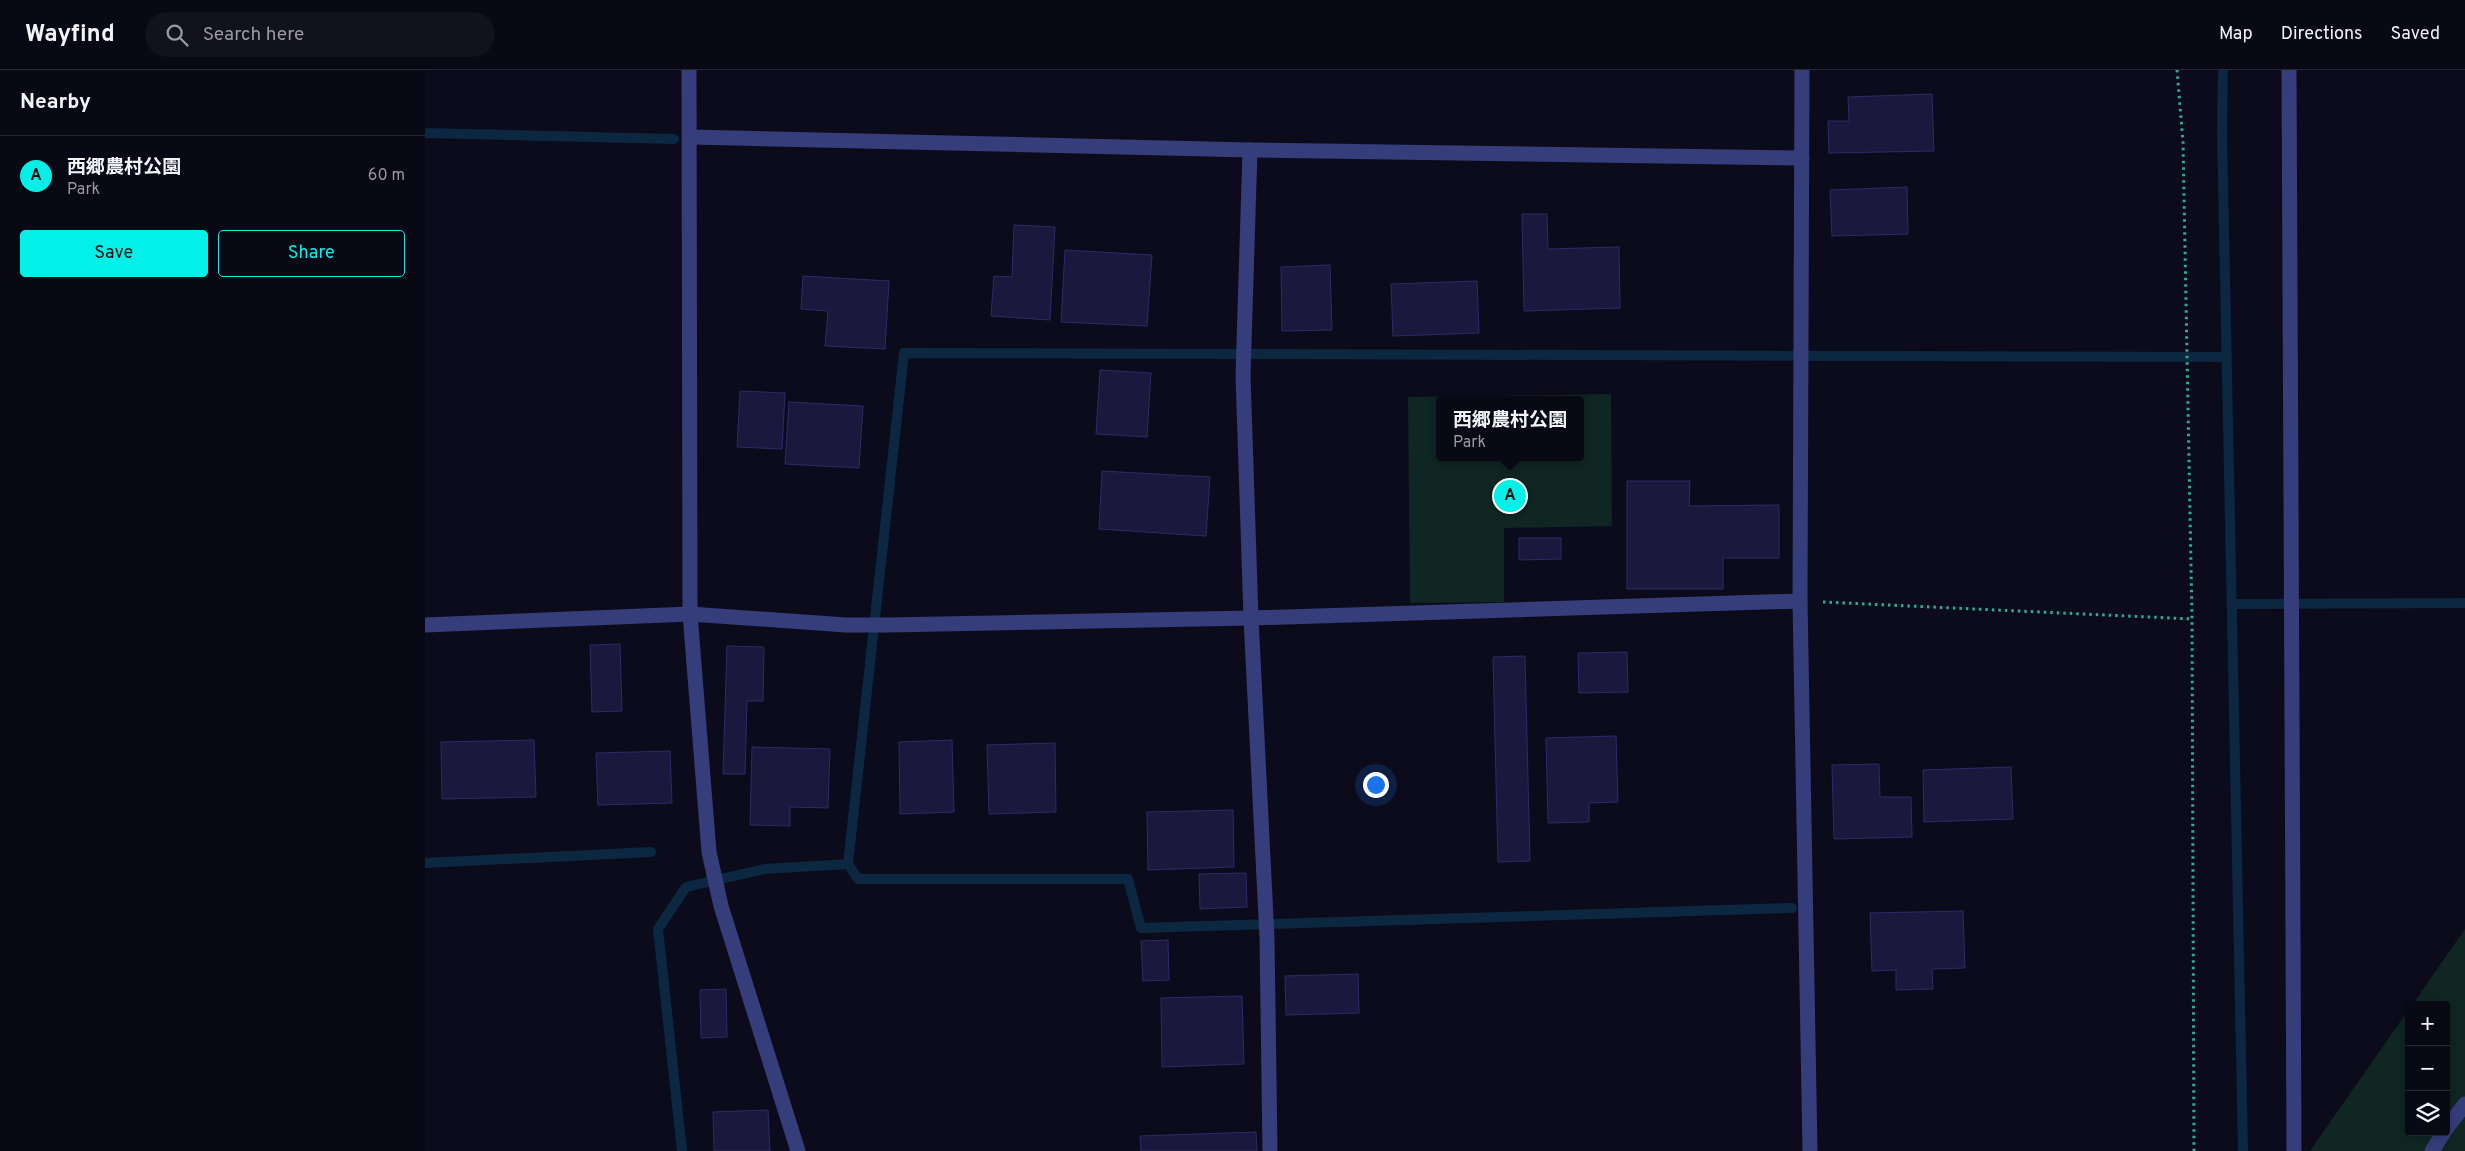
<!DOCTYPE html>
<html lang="en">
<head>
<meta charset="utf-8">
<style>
  :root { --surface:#090815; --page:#12111e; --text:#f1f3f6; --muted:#999aa0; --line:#292934; --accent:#02f0e7 }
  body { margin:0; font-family:Overpass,"Noto Sans JP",sans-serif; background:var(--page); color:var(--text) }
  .controls { position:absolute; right:15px; bottom:15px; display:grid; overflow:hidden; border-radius:5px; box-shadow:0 2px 12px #0003 }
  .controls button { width:45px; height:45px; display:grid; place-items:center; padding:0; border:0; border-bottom:1px solid var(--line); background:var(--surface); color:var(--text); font:25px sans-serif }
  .you { position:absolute; left:950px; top:714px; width:18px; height:18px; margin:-12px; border:4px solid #fff; border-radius:50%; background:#1a73e8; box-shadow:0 0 0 8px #1a73e833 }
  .badge { display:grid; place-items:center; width:32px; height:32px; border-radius:50%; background:var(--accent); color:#111; font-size:16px; font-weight:700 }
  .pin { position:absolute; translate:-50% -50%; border:2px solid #fff; box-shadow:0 1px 5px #0006 }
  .popup { position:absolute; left:1011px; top:326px; width:148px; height:65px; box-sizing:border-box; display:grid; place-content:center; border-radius:5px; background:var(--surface); filter:drop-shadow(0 1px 4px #0005); font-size:16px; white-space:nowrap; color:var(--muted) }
  .popup b { font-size:19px; color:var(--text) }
  .popup::after { content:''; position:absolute; left:50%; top:100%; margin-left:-10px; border:10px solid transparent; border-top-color:var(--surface) }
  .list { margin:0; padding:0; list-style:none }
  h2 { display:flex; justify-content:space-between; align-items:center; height:65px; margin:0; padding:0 20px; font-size:21px }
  h2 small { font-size:16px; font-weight:400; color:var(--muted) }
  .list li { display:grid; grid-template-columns:32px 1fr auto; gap:15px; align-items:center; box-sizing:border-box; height:80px; padding:0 20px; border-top:1px solid var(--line) }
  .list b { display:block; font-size:19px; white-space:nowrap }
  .list p { margin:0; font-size:16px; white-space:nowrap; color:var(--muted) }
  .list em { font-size:16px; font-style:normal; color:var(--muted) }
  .actions { display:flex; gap:10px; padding:15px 20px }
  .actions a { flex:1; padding:11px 0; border:1px solid var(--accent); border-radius:5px; text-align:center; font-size:18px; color:var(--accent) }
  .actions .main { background:var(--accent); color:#111 }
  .icon { flex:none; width:28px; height:28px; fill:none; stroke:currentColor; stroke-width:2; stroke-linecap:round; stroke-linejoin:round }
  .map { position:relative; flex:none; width:2040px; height:1081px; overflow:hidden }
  header { display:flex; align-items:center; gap:30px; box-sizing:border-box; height:70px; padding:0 25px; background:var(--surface); border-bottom:1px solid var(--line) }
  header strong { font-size:24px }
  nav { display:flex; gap:28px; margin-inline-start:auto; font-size:18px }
  .search { width:350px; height:45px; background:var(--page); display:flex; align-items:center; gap:12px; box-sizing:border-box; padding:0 18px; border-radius:28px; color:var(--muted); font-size:19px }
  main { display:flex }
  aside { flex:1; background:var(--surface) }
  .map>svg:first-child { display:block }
</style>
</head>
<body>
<header>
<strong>Wayfind</strong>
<div class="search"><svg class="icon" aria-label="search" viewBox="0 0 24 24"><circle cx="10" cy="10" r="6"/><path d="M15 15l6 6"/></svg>Search here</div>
<nav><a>Map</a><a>Directions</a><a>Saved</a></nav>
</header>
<main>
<aside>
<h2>Nearby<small></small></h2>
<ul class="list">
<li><span class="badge">A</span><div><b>西郷農村公園</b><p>Park</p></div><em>60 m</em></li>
</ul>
<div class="actions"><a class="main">Save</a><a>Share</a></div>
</aside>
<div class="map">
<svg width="2040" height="1081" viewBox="0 0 2040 1081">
  <rect width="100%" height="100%" fill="#0c0b1c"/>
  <g fill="#0f2622" fill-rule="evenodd">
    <path d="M1186 324 1187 456 1079 458V532L985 533 983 327ZM1015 330H1155V387H1015Z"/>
    <path d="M2040 859V1081H1885L1984 939V1062H2021V935H1987Z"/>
  </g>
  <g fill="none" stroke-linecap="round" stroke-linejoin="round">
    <g stroke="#0c2740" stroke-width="10">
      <path d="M1798 0 1797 63 1818 1081"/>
      <path d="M0 63 249 69"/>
      <path d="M1807 534 2040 533"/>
      <path d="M0 793 226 782"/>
      <path d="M423 794 433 809H703L716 858 1367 838"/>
      <path d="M257 1081 233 859 261 817 339 799 423 794 479 283 1802 287"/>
    </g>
  </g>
  <g fill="#1a183d" stroke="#2e2a69">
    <path d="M1507 24 1509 81 1404 83 1403 51H1424L1423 27Z"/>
    <path d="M1482 117 1483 164 1407 166 1405 120Z"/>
    <path d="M1097 144H1122L1123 179 1194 177 1195 238 1099 241Z"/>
    <path d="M589 155 630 157 625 250 566 246 569 206 587 207Z"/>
    <path d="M640 180 727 185 722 256 636 252Z"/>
    <path d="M905 195 907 260 857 261 856 197Z"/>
    <path d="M378 206 464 211 460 279 400 276 403 241 376 239Z"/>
    <path d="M1052 211 1054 263 968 266 966 214Z"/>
    <path d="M675 300 726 303 722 367 671 364Z"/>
    <path d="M315 321 360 323 357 379 312 377Z"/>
    <path d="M364 332 438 336 434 398 360 394Z"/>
    <path d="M677 401 785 407 781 466 674 459Z"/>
    <path d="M1202 411H1265L1264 436 1354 435V488H1298V519H1202Z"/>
    <path d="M1094 468H1136V489L1094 490Z"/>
    <path d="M195 574 197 641 167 642 165 575Z"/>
    <path d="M302 576 339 577 338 631H322L320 704H298Z"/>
    <path d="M1202 582 1203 622 1154 623 1153 583Z"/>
    <path d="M1100 586 1105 791 1073 792 1068 587Z"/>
    <path d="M1191 666 1193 732 1164 733V752L1123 753 1121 668Z"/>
    <path d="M109 670 111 727 17 729 16 672Z"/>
    <path d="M527 670 529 742 475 744 474 672Z"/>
    <path d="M630 673 631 742 564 744 562 675Z"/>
    <path d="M327 677 405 679 403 738 365 737V756L325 755Z"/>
    <path d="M245 681 247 733 173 735 171 683Z"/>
    <path d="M1454 694 1455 727H1486L1487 767 1409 769 1407 695Z"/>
    <path d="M1586 697 1588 749 1499 752 1498 700Z"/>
    <path d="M808 740 809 797 723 800 722 742Z"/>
    <path d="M821 803 822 837 775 839 774 804Z"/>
    <path d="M1538 841 1540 898 1507 899 1508 919 1471 920V900L1447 901 1445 843Z"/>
    <path d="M743 870 744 910 718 911 716 871Z"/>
    <path d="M933 904 934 943 861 945 860 906Z"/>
    <path d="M301 919 302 967 276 968 275 920Z"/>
    <path d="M817 926 819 994 737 997 736 928Z"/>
    <path d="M343 1040 345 1081H289L288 1042Z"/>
    <path d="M831 1062 832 1081H716L715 1066Z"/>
  </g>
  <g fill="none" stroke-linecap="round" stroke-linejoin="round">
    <g stroke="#2dac93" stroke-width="3" stroke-dasharray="2.5 4" stroke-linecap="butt">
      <path d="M1752 0 1758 72 1767 549 1769 1081"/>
      <path d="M1398 532 1767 549"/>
    </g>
    <g stroke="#363d7b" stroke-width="15">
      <path d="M264 0 265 544 284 782 296 836 373 1081"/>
      <path d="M1377 0 1375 531 1385 1081"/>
      <path d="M1864 0 1869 1081"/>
      <path d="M266 67 825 80 1377 88"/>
      <path d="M825 80 818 305 826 548 842 868 845 1081"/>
      <path d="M0 555 265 544 421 555H463L826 548 1375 531"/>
      <path d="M2021 1059 2040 1034"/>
      <path d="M2007 1081 2019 1062"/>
    </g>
  </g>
</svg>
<div class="controls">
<button>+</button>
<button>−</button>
<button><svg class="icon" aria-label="layers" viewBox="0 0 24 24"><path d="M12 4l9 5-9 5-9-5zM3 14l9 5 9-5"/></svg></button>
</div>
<div class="you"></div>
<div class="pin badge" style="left:1085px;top:426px">A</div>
<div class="popup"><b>西郷農村公園</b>Park</div>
</div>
</main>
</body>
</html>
